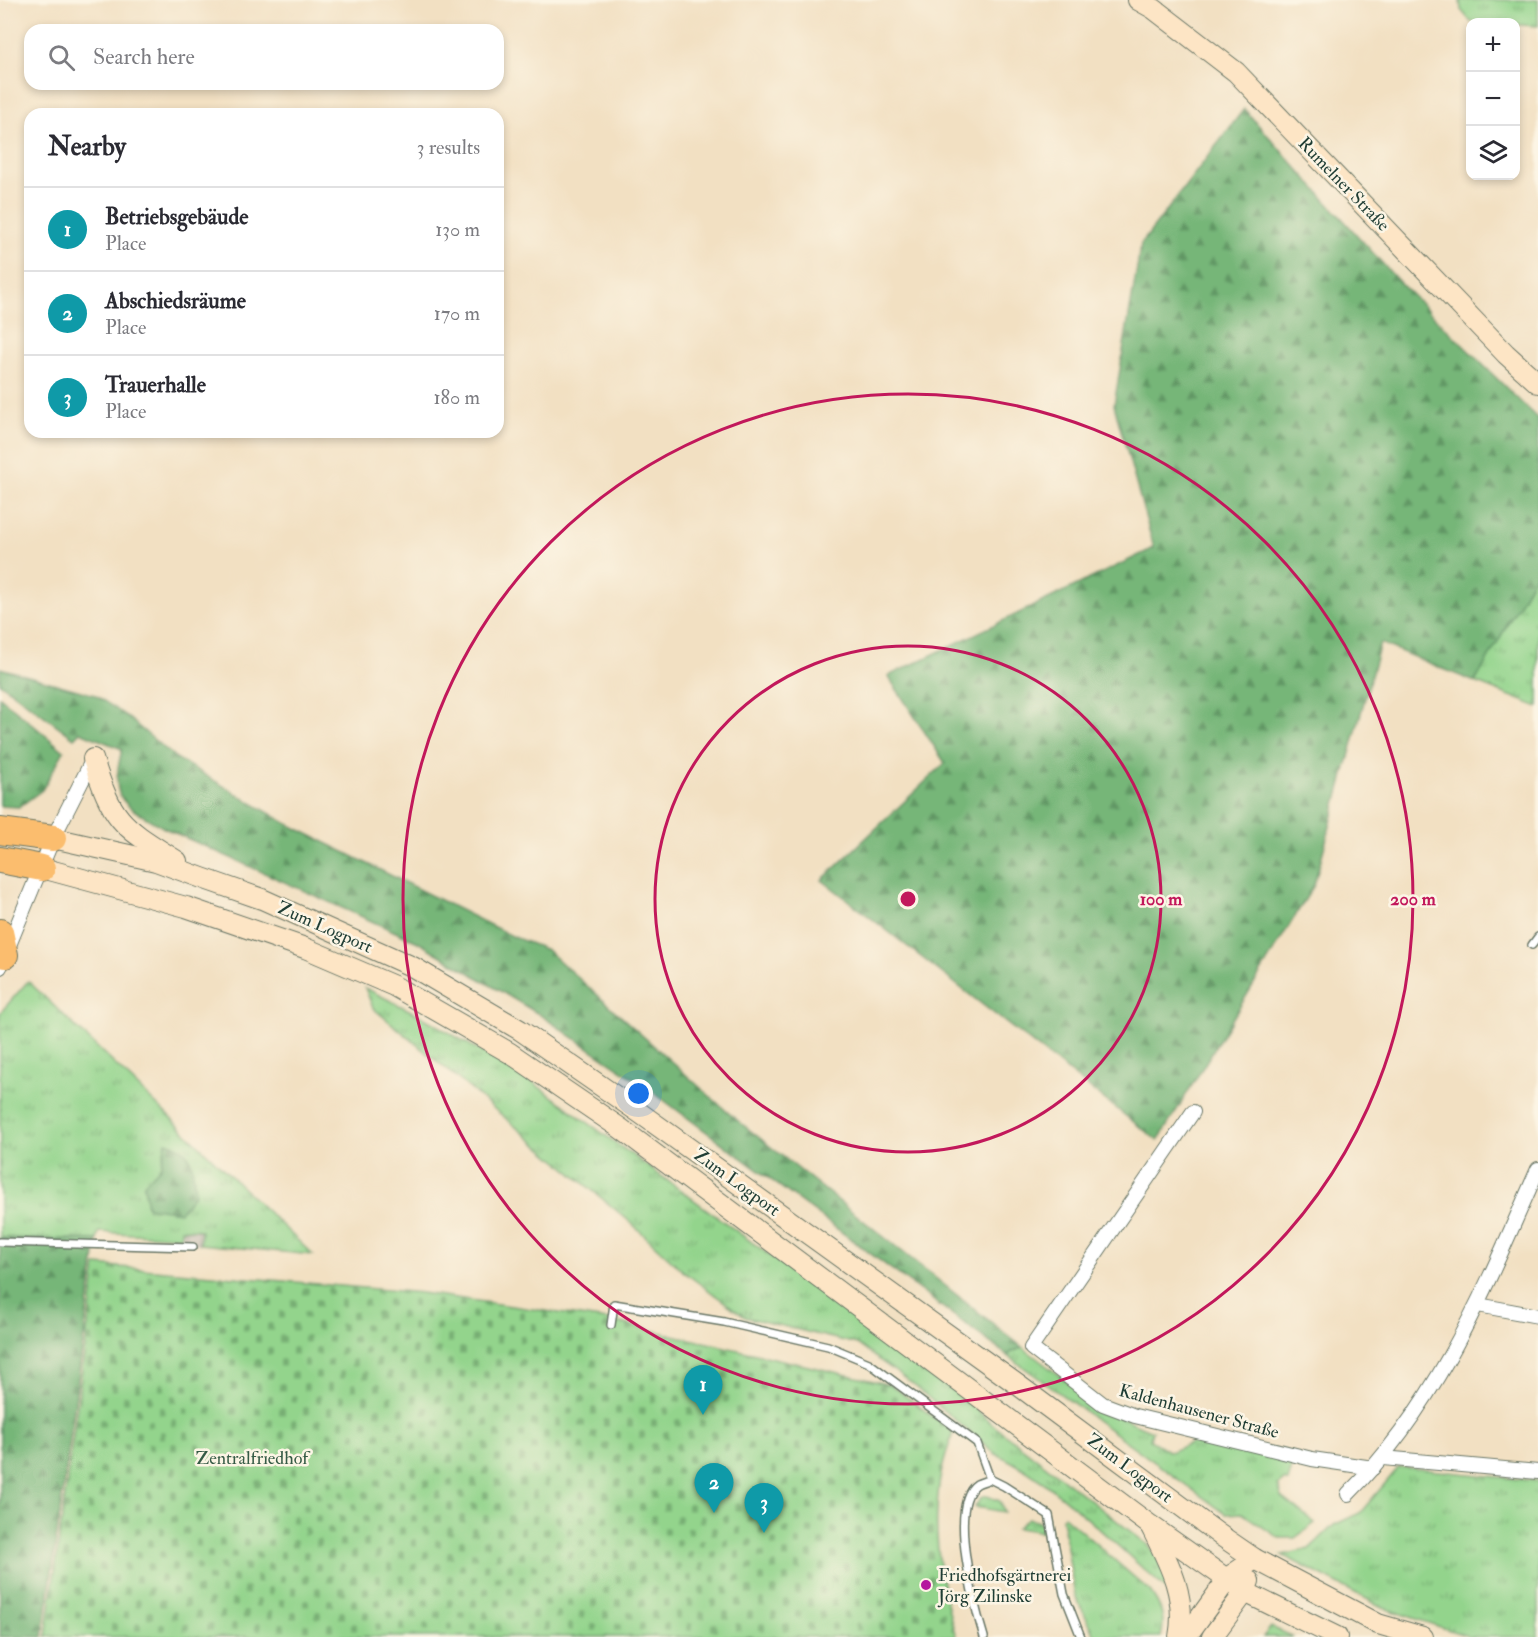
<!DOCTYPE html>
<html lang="en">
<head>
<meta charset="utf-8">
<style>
  :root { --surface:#fff; --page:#f7f7f7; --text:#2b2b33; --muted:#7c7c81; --line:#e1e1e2; --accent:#d93025 }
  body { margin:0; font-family:"IM FELL Double Pica",serif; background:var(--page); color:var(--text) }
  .controls { position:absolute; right:18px; top:18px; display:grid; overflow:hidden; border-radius:12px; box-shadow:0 3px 9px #0003 }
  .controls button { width:54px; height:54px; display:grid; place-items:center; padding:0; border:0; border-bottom:2px solid var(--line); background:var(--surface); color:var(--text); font:30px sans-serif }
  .you { position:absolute; left:639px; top:1094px; width:21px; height:21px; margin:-15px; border:4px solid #fff; border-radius:50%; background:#1a73e8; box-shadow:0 0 0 9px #1a73e833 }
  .badge { display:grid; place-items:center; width:39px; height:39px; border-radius:50%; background:var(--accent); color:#fff; font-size:20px; font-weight:700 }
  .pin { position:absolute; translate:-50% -50px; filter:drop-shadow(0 2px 3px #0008) }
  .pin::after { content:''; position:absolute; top:32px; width:21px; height:18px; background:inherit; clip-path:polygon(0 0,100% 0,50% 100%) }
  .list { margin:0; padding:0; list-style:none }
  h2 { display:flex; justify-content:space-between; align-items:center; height:78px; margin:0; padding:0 24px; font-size:26px }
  h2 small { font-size:20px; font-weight:400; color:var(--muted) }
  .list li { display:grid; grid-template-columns:39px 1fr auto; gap:18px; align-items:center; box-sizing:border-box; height:84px; padding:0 24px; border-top:2px solid var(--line) }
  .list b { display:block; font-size:22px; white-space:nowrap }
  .list p { margin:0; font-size:20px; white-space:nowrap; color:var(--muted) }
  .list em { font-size:20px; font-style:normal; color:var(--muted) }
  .icon { flex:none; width:33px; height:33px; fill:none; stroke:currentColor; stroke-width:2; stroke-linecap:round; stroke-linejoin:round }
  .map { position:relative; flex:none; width:1538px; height:1637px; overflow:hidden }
  .search { position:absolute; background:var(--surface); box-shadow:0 3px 9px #0003; left:24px; top:24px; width:480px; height:66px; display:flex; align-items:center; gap:15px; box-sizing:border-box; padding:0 21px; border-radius:18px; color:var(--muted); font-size:22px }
  .panel { position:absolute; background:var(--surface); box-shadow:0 3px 9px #0003; left:24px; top:108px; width:480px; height:330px; border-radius:18px }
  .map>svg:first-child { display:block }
</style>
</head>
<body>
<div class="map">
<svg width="1538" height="1637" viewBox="0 0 1538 1637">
  <defs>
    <pattern id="industrial-grid" width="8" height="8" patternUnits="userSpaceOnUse" patternTransform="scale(1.5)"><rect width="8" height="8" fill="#cbc3b8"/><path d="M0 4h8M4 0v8" fill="none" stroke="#aea89f"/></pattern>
    <pattern id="grass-tufts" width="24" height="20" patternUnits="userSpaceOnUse" patternTransform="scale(1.5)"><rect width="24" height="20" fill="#93d48c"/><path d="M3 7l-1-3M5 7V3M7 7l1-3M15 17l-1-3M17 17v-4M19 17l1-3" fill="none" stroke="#77ad73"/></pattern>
    <pattern id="forest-firs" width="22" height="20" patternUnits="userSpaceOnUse" patternTransform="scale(1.5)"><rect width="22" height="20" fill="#76b678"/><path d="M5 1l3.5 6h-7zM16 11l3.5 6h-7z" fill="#609563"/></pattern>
    <pattern id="cemetery-stones" width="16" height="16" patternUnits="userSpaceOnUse" patternTransform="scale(1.5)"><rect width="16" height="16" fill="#93d48c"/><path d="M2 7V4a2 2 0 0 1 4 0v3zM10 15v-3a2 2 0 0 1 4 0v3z" fill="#77ad73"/></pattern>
  </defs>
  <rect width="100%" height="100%" fill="#fcf5e5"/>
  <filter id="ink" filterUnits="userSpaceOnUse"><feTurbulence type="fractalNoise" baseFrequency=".0167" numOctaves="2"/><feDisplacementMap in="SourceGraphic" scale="12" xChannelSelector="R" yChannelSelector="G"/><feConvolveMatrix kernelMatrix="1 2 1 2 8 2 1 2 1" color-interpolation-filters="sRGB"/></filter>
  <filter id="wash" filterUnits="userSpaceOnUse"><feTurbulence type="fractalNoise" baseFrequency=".008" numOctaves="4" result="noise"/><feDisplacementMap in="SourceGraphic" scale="24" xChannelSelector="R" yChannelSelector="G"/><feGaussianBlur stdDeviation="1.35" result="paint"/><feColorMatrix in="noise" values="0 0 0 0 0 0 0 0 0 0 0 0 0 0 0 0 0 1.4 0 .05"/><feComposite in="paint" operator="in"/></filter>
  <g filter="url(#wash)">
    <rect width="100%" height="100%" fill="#f2e0c2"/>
    <path fill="url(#industrial-grid)" d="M181 1229 201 1230 200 1244 180 1243Z"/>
    <g fill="url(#grass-tufts)" stroke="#598860" stroke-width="1.5" fill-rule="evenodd">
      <path d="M1460 0H1538V26L1471 22 1461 10Z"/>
      <path d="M1538 570V707L1475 682Z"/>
      <path d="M28 981 313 1255 200 1244 201 1230 181 1229V1237L99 1232 97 1240 0 1238V1013ZM161 1166 147 1207 144 1184Z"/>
      <path d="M365 988 419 1015 528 1079 964 1397 992 1424 1148 1545 1164 1567 1171 1588H1165C1118 1548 1050 1477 996 1454L911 1383 857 1344 745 1317 684 1272 629 1221 373 1008Z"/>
      <path d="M1022 1347C1063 1378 1103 1412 1152 1431L1150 1440 1170 1452 1196 1441 1294 1460 1288 1482 1284 1480 1278 1485 1282 1497 1315 1523 1295 1538H1279L1242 1513 1226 1514 1007 1355Z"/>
      <path d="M1399 1467 1538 1481V1637H1470L1384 1608 1282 1555 1309 1549 1334 1525 1360 1513Z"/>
      <path d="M987 1496 1000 1501 1004 1512 975 1507 981 1498Z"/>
      <path d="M1064 1516 1150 1591C1161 1606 1166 1618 1161 1637H1096L1075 1595 1062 1518Z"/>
      <path d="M1028 1518 1041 1523 1045 1532 1017 1528Z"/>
      <path d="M1271 1627 1294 1637H1263Z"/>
    </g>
    <g fill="url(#forest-firs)" stroke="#4a7a56" stroke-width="1.5">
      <path d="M1244 109 1400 283 1538 419V570L1475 682 1380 643 1314 885 1158 1141 822 880 945 763 888 676 1154 548 1114 405 1141 244Z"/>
      <path d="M0 668 95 695 126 716 176 758 286 823 514 937 547 950 732 1116 1022 1347 1007 1355 642 1084 537 1013 418 942 164 828C119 802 110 801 122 749L80 732 74 738 0 683Z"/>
      <path d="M0 697 64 751 42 790 19 807 0 806Z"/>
      <path d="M166 1142C196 1150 192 1167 195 1194L180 1212 147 1207 144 1184 161 1166Z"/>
      <path d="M0 1238 97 1240 43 1637H0Z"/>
    </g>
    <path fill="url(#cemetery-stones)" stroke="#598860" stroke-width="1.5" d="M96 1265 422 1293 607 1320 891 1385 953 1432C948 1449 941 1468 939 1486 932 1534 942 1590 956 1637H46Z"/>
  </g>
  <g filter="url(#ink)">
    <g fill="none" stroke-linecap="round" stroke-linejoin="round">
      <g stroke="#697666" stroke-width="10">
        <g id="lane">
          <path d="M1532 945 1538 937"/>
          <path d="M0 1242 193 1247"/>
          <path d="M611 1325 614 1304 724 1322 828 1346 869 1363 977 1443 990 1479"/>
          <path d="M984 1637C975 1608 947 1504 977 1484 981 1482 986 1481 990 1479L1004 1486 1049 1515 1064 1594 1081 1637"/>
        </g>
      </g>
      <g stroke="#697666" stroke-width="16">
        <g id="street">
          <path d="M0 967 53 838 93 759"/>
          <path d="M1193 1112 1031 1348 1103 1404 1135 1416 1312 1459 1373 1468"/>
          <path d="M1478 1305 1538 1316"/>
          <path d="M1383 1458 1538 1472"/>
          <path d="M1348 1494C1439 1404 1487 1284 1538 1169"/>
        </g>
      </g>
      <g stroke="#697666" stroke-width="22">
        <g id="secondary">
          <path d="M1138 0 1154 9 1236 72 1506 354 1538 383"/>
          <path d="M93 759C113 823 122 826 177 861"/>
          <path d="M53 838 156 861 202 878 262 899 413 967 520 1030 640 1113 1018 1385 1220 1535 1255 1559 1378 1624 1423 1637"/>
          <path d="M42 868 186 907 305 948 394 986 510 1053 620 1128 1150 1525 1245 1592 1337 1637"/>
          <path d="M1151 1527C1169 1563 1187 1596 1179 1637"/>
          <path d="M1186 1637 1230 1576 1255 1559"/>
          <path d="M1212 1637 1245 1592 1249 1581"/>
        </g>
      </g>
      <g stroke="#697666" stroke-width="28">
        <g id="highway">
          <path d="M0 831 53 838"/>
          <path d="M0 860 42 868"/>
          <path d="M0 932 5 955"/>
        </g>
      </g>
      <use href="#lane" stroke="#fff" stroke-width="7"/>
      <use href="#street" stroke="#fff" stroke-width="14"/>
      <use href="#secondary" stroke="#fde5c5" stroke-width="20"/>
      <use href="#highway" stroke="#fbbd6e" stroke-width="26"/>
    </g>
  </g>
  <g fill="none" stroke="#c2185b" stroke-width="3">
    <circle cx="908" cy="899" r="253"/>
    <circle cx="908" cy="899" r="505"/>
  </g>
  <circle fill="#b5179e" stroke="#fcf5e5" stroke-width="2" cx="926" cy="1585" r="6"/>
  <g text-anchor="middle" stroke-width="5" stroke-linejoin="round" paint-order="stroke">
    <g font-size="18" fill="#1f3d34" stroke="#fcf5e5">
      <text transform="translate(1344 184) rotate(46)" y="6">Rumelner Straße</text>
      <text transform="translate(325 927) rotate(24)" y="6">Zum Logport</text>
      <text transform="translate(737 1182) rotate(36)" y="6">Zum Logport</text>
      <text transform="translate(1199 1411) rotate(15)" y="6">Kaldenhausener Straße</text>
      <text transform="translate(1130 1468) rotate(37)" y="6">Zum Logport</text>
    </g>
    <g font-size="18" fill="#365b46" stroke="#fcf5e5">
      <text x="252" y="1464">Zentralfriedhof</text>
    </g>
    <g font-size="18" fill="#1f3d34" stroke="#fcf5e5" text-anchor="start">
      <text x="938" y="1581">Friedhofsgärtnerei<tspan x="938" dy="21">Jörg Zilinske</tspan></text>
    </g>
  </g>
  <circle cx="908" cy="899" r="9" fill="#c2185b" stroke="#fcf5e5" stroke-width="3"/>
  <g font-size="18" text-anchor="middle" font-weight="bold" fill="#c2185b" stroke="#fcf5e5" stroke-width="5" stroke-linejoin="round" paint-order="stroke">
    <text x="1161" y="905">100 m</text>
    <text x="1413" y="905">200 m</text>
  </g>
</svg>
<div class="controls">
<button>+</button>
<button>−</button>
<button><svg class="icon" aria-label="layers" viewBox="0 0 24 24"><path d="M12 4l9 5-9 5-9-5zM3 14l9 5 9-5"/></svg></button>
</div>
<div class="you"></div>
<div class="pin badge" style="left:703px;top:1415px;background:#0f9aa8">1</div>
<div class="pin badge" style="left:714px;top:1513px;background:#0f9aa8">2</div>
<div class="pin badge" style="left:764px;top:1533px;background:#0f9aa8">3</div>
<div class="search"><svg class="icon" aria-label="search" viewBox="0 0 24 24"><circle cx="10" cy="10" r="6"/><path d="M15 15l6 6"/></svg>Search here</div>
<section class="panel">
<h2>Nearby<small>3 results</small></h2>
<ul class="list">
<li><span class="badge" style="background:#0f9aa8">1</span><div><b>Betriebsgebäude</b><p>Place</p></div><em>130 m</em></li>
<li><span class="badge" style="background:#0f9aa8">2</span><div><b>Abschiedsräume</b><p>Place</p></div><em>170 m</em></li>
<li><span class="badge" style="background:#0f9aa8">3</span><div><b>Trauerhalle</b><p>Place</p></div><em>180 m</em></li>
</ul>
</section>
</div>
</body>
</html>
